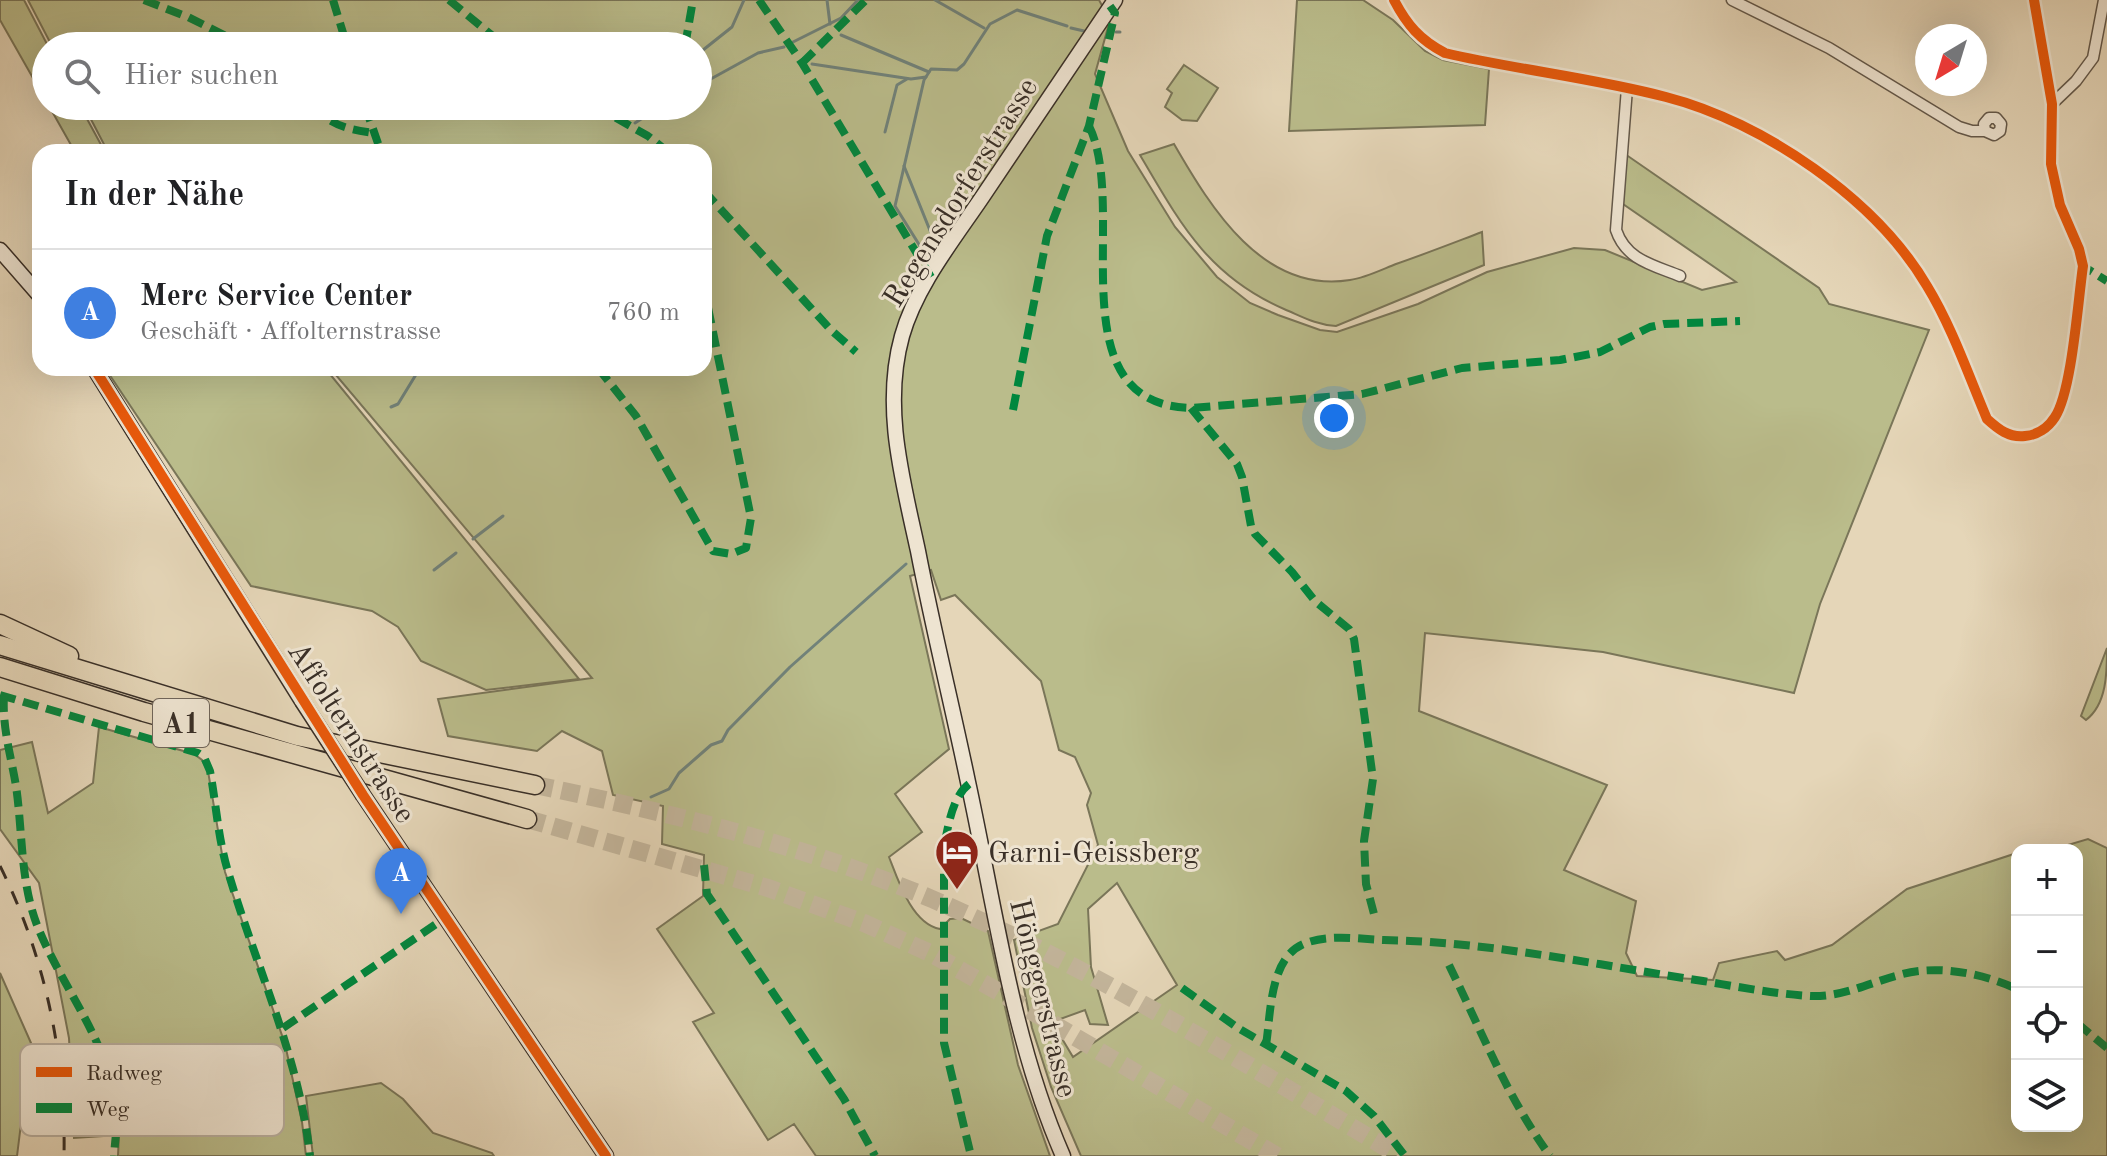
<!DOCTYPE html>
<html lang="de">
<head>
<meta charset="utf-8">
<style>
  :root { --surface:#fff; --page:#f6f6f6; --text:#202124; --muted:#757577; --line:#e0e0e0; --accent:#7c3aed }
  body { margin:0; font-family:"Old Standard TT",serif; background:var(--page); color:var(--text) }
  .controls { position:absolute; right:24px; bottom:24px; display:grid; overflow:hidden; border-radius:16px; box-shadow:0 8px 32px #0002 }
  .controls button { width:72px; height:72px; display:grid; place-items:center; padding:0; border:0; border-bottom:2px solid var(--line); background:var(--surface); color:var(--text); font:40px sans-serif }
  .compass { position:absolute; left:1915px; top:24px; width:72px; height:72px; border-radius:50%; background:var(--surface); box-shadow:0 8px 32px #0002; rotate:218deg }
  .you { position:absolute; left:1334px; top:418px; width:28px; height:28px; margin:-20px; border:6px solid #fff; border-radius:50%; background:#1a73e8; box-shadow:0 0 0 12px #1a73e833 }
  .badge { display:grid; place-items:center; width:52px; height:52px; border-radius:50%; background:var(--accent); color:#fff; font-size:26px; font-weight:700 }
  .pin { position:absolute; translate:-50% -66px; filter:drop-shadow(0 2px 4px #0008) }
  .pin::after { content:''; position:absolute; top:42px; width:28px; height:24px; background:inherit; clip-path:polygon(0 0,100% 0,50% 100%) }
  .list { margin:0; padding:0; list-style:none }
  h2 { display:flex; justify-content:space-between; align-items:center; height:104px; margin:0; padding:0 32px; font-size:34px }
  h2 small { font-size:26px; font-weight:400; color:var(--muted) }
  .list li { display:grid; grid-template-columns:52px 1fr auto; gap:24px; align-items:center; box-sizing:border-box; height:128px; padding:0 32px; border-top:2px solid var(--line) }
  .list b { display:block; font-size:30px; white-space:nowrap }
  .list p { margin:0; font-size:26px; white-space:nowrap; color:var(--muted) }
  .list em { font-size:26px; font-style:normal; color:var(--muted) }
  .icon { flex:none; width:44px; height:44px; fill:none; stroke:currentColor; stroke-width:2; stroke-linecap:round; stroke-linejoin:round }
  .map { position:relative; flex:none; width:2107px; height:1156px; overflow:hidden }
  .search { position:absolute; background:var(--surface); box-shadow:0 8px 32px #0002; left:32px; top:32px; width:680px; height:88px; display:flex; align-items:center; gap:20px; box-sizing:border-box; padding:0 28px; border-radius:44px; color:var(--muted); font-size:30px }
  .panel { position:absolute; background:var(--surface); box-shadow:0 8px 32px #0002; left:32px; top:144px; width:680px; height:232px; border-radius:24px }
  .map>svg:first-child { display:block }
</style>
</head>
<body>
<div class="map">
<svg width="2107" height="1156" viewBox="0 0 2107 1156">
  <rect width="100%" height="100%" fill="#e5d6b8"/>
  <filter id="stains"><feTurbulence type="fractalNoise" baseFrequency=".0025" numOctaves="4"/><feColorMatrix values="0 0 0 0 .2 0 0 0 0 .09 0 0 0 0 .02 0 0 0 .5 -.17"/></filter>
  <radialGradient id="worn" r=".72"><stop offset=".6" stop-color="#630" stop-opacity="0"/><stop offset="1" stop-color="#630" stop-opacity=".3"/></radialGradient>
  <g fill="#babc8b" stroke="#7a7659" stroke-width="2" fill-rule="evenodd">
    <path d="M0 0H24L48 46H46V101L0 20Z"/>
    <path d="M28 0H1099L1110 20 1095 74 1128 151 1175 227 1217 277 1250 303 1278 315 1320 330 1337 332 1418 304 1487 272 1574 248 1605 250 1702 290 1736 282 1623 204 1625 154 1819 288 1829 304 1929 330 1820 604 1794 693 1603 652 1425 633 1419 711 1607 785 1564 870 1636 901 1626 953 1637 976 1713 980 1719 963 1777 951 1785 960 1832 945 1907 889 2017 853V1126H2077V850H2051L2088 839 2107 848V1156H1081L1051 1087 1032 1028 1014 940 1058 924 1098 845 1087 805 1091 793 1075 757 1059 750 1041 681 955 595 941 600 931 570 910 576 949 749 895 794 922 832 889 857C898 880 912 924 940 929L950 919 961 918 988 931 1018 1065 1050 1156H816L794 1124 768 1140 693 1022 714 1013 657 929 703 896 704 855 662 844 663 806 613 795 602 751 562 731 537 751 448 736 438 699 592 678 330 368H704V152H108L84 106H698V46H52ZM1117 883 1177 985 1073 1057 1052 1022 1085 1010 1090 1024 1108 1025 1091 967 1088 909Z"/>
    <path d="M1297 0H1363L1393 20 1425 51 1443 60 1489 69 1485 125 1289 131Z"/>
    <path d="M1184 65 1218 88 1197 121 1182 120 1165 107 1172 93 1167 89Z"/>
    <path d="M49 106H80L105 152H75Z"/>
    <path d="M1174 144C1211 208 1263 294 1350 280 1365 278 1381 270 1396 264 1425 254 1453 243 1482 232L1484 265 1336 326C1316 325 1301 316 1284 309 1208 276 1180 223 1140 155Z"/>
    <path d="M105 368H325L579 679 486 690 421 661 398 627 372 611 251 586Z"/>
    <path d="M2107 648C2107 672 2107 704 2086 720L2081 716Z"/>
    <path d="M99 727 194 754 202 760 208 771 225 872 285 1044 302 1122 306 1156H118L119 1135 74 1138 69 1038 39 883 0 829V750L32 742 48 813 93 783Z"/>
    <path d="M0 973 31 1043 17 1156H0Z"/>
    <path d="M381 1083 403 1099 433 1133 492 1153 494 1156H313L306 1096Z"/>
  </g>
  <g fill="none" stroke-linecap="round" stroke-linejoin="round">
    <g stroke="#71827a" stroke-width="3">
      <path d="M827 0 830 24"/>
      <path d="M935 0 984 28"/>
      <path d="M1071 28 1084 31"/>
      <path d="M1116 32H1120"/>
      <path d="M841 35 929 72"/>
      <path d="M793 42 841 18 858 0"/>
      <path d="M698 54 732 27 744 0"/>
      <path d="M812 64 911 79 926 77"/>
      <path d="M698 86 758 53 784 47"/>
      <path d="M635 123 661 106"/>
      <path d="M885 132 897 85 907 79"/>
      <path d="M904 166 931 233"/>
      <path d="M920 246 895 206 924 80 931 69 957 70 964 64 990 24 1017 10 1067 26"/>
      <path d="M391 407 398 404 420 368"/>
      <path d="M473 539 503 516"/>
      <path d="M434 570 456 553"/>
      <path d="M651 797 669 789 679 773 711 745 722 741 728 730 790 667 906 564"/>
    </g>
    <g stroke="#c3b59b" stroke-width="18" stroke-dasharray="18 9" stroke-linecap="butt">
      <path d="M535 785C671 813 804 845 932 899 1096 969 1247 1065 1400 1156"/>
      <path d="M527 819 768 888 864 923 930 953 999 992 1277 1156"/>
    </g>
    <g stroke="#64594b" stroke-width="13">
      <g id="street">
        <path d="M1394 0C1407 25 1420 40 1445 53 1518 70 1594 78 1666 97 1763 122 1876 199 1927 286 1952 327 1968 374 1987 419 1998 429 2009 438 2025 436 2037 435 2048 428 2055 417 2072 391 2078 300 2083 266L2079 249 2060 205 2051 164 2052 104 2034 0"/>
        <path d="M1732 0 1829 48 1959 127 1972 131H1985L1994 135 2000 131 2001 124 1996 118H1989L1984 124 1985 131"/>
        <path d="M1627 88 1616 230C1626 260 1653 265 1680 276"/>
        <path d="M2052 104 2076 81 2093 58 2104 0"/>
      </g>
    </g>
    <g stroke="#392f27" stroke-width="17">
      <g id="secondary">
        <path d="M0 250 40 296"/>
        <path d="M94 368 302 701"/>
        <path d="M363 795 606 1156"/>
        <path d="M1063 1156C1012 1040 995 906 968 782 952 705 933 629 918 551 903 481 882 408 902 336 916 286 954 239 983 196 1027 131 1071 66 1115 0"/>
      </g>
    </g>
    <g stroke="#392f27" stroke-width="21">
      <g id="highway">
        <path d="M0 624 69 656"/>
        <path d="M0 645 297 736 535 785"/>
        <path d="M0 667 144 712 527 819"/>
      </g>
    </g>
    <use href="#street" stroke="#eee4d1" stroke-width="10"/>
    <use href="#secondary" stroke="#eee4d1" stroke-width="14"/>
    <use href="#highway" stroke="#e5d6b8" stroke-width="18"/>
    <path stroke="#392f27" stroke-width="3" stroke-dasharray="14 14" stroke-linecap="butt" d="M0 866C45 956 66 1056 64 1156"/>
    <g stroke="#392f27" stroke-width="17" stroke-linecap="butt">
      <path id="secondary-bridge" d="M302 701 363 795"/>
    </g>
    <use href="#secondary-bridge" stroke="#eee4d1" stroke-width="14"/>
    <g stroke="#00873e" stroke-width="8" stroke-dasharray="16 8" stroke-linecap="butt">
      <path d="M144 0 188 17 246 46"/>
      <path d="M333 0 347 46"/>
      <path d="M449 0 505 46"/>
      <path d="M759 0 802 63 931 277"/>
      <path d="M685 46 693 0"/>
      <path d="M802 63 866 0"/>
      <path d="M312 106C333 126 346 129 374 133"/>
      <path d="M365 106 381 152"/>
      <path d="M595 106 648 136 668 152"/>
      <path d="M1089 126C1130 209 1053 404 1191 408L1362 394 1462 368 1560 360 1600 352 1650 327 1664 324 1740 321"/>
      <path d="M704 191 831 330 856 352"/>
      <path d="M2082 261 2083 266 2107 281"/>
      <path d="M598 368 636 416 713 551 731 554 746 548 751 518 704 288"/>
      <path d="M1191 408 1237 464 1242 477 1251 526 1255 534 1292 572 1315 601 1349 629 1354 639 1373 779 1364 841 1366 884 1374 914"/>
      <path d="M1013 410 1047 236 1089 126 1115 13 1110 6"/>
      <path d="M0 695 198 753 204 757 210 771C216 803 218 837 227 868 255 965 299 1055 310 1156"/>
      <path d="M4 696C2 727 11 756 16 786 23 834 20 885 39 930 64 990 108 1041 116 1107 118 1123 115 1140 114 1156"/>
      <path d="M969 784C952 797 948 827 944 847V1043L971 1156"/>
      <path d="M704 865 707 894 844 1099 875 1156"/>
      <path d="M1449 965C1481 1030 1507 1097 1550 1156"/>
      <path d="M1182 988 1238 1028 1346 1091 1374 1116 1405 1156"/>
      <path d="M2077 1023 2107 1048"/>
      <path d="M283 1028 445 918"/>
      <path d="M1266 1045C1271 1014 1269 956 1306 943 1330 934 1359 939 1384 940 1491 942 1597 965 1703 981 1739 987 1775 994 1811 996 1843 997 1869 983 1899 975 1936 964 1982 973 2017 989"/>
    </g>
    <g stroke="#eee4d1" stroke-width="15">
      <g id="cycleway">
        <path d="M1394 0C1407 25 1420 40 1445 53 1518 70 1594 78 1666 97 1763 122 1876 199 1927 286 1952 327 1968 374 1987 419 1998 429 2009 438 2025 436 2037 435 2048 428 2055 417 2072 391 2078 300 2083 266L2079 249 2060 205 2051 164 2052 104 2034 0"/>
        <path d="M94 368 363 795 606 1156"/>
      </g>
    </g>
    <use href="#cycleway" stroke="#e8590c" stroke-width="10"/>
  </g>
  <defs>
    <g id="hotel-pin" transform="scale(2.3)"><path d="M0 17L-7.5 6A9.5 9.5 0 1 1 7.5 6Z" fill="#8f2418" stroke="#eee4d1"/><path d="M-6-4.5h1.5V1H6V5H4.5V3h-9V5H-6ZM-4 0a1.8 1.8 0 1 1 3.6 0ZM.5 0V-2.5h3Q6-2.5 6 0Z" fill="#fff"/></g>
  </defs>
  <g fill-rule="evenodd">
    <use href="#hotel-pin" x="957" y="852"/>
  </g>
  <g text-anchor="middle" stroke-width="6" stroke-linejoin="round" paint-order="stroke">
    <rect fill="#eee4d1" stroke="#6f655a" stroke-width="2" x="153" y="699" width="56" height="48" rx="6"/>
    <g font-size="28" font-weight="bold" fill="#392f27">
      <text x="181" y="733">A1</text>
    </g>
    <g font-size="30" fill="#392f27" stroke="#eee4d1">
      <text transform="translate(960 192) rotate(-58)" y="10">Regensdorferstrasse</text>
      <text transform="translate(352 732) rotate(57)" y="10">Affolternstrasse</text>
      <text transform="translate(1044 998) rotate(76)" y="10">Hönggerstrasse</text>
    </g>
    <g font-size="30" fill="#392f27" stroke="#eee4d1" text-anchor="start">
      <text x="988" y="862">Garni-Geissberg</text>
    </g>
  </g>
  <rect x="20" y="1044" width="264" height="92" rx="12" fill="#eee4d1" stroke="#b8ae9e" stroke-width="2"/>
  <rect x="36" y="1067" width="36" height="10" fill="#e8590c"/>
  <rect x="36" y="1103" width="36" height="10" fill="#00873e"/>
  <g font-size="22" fill="#392f27">
    <text x="86" y="1080">Radweg</text>
    <text x="86" y="1116">Weg</text>
  </g>
  <rect width="100%" height="100%" filter="url(#stains)"/>
  <rect width="100%" height="100%" fill="url(#worn)"/>
</svg>
<div class="controls">
<button>+</button>
<button>−</button>
<button><svg class="icon" aria-label="locate" viewBox="0 0 24 24"><circle cx="12" cy="12" r="6"/><path d="M12 2v4M12 18v4M2 12h4M18 12h4"/></svg></button>
<button><svg class="icon" aria-label="layers" viewBox="0 0 24 24"><path d="M12 4l9 5-9 5-9-5zM3 14l9 5 9-5"/></svg></button>
</div>
<svg class="compass" viewBox="-18 -18 36 36"><path d="M0-13l5 13h-10z" fill="#e53935"/><path d="M0 13l5-13h-10z" fill="#757577"/></svg>
<div class="you"></div>
<div class="pin badge" style="left:401px;top:914px;background:#3f7fe0">A</div>
<div class="search"><svg class="icon" aria-label="search" viewBox="0 0 24 24"><circle cx="10" cy="10" r="6"/><path d="M15 15l6 6"/></svg>Hier suchen</div>
<section class="panel">
<h2>In der Nähe<small></small></h2>
<ul class="list">
<li><span class="badge" style="background:#3f7fe0">A</span><div><b>Merc Service Center</b><p>Geschäft · Affolternstrasse</p></div><em>760 m</em></li>
</ul>
</section>
</div>
</body>
</html>
